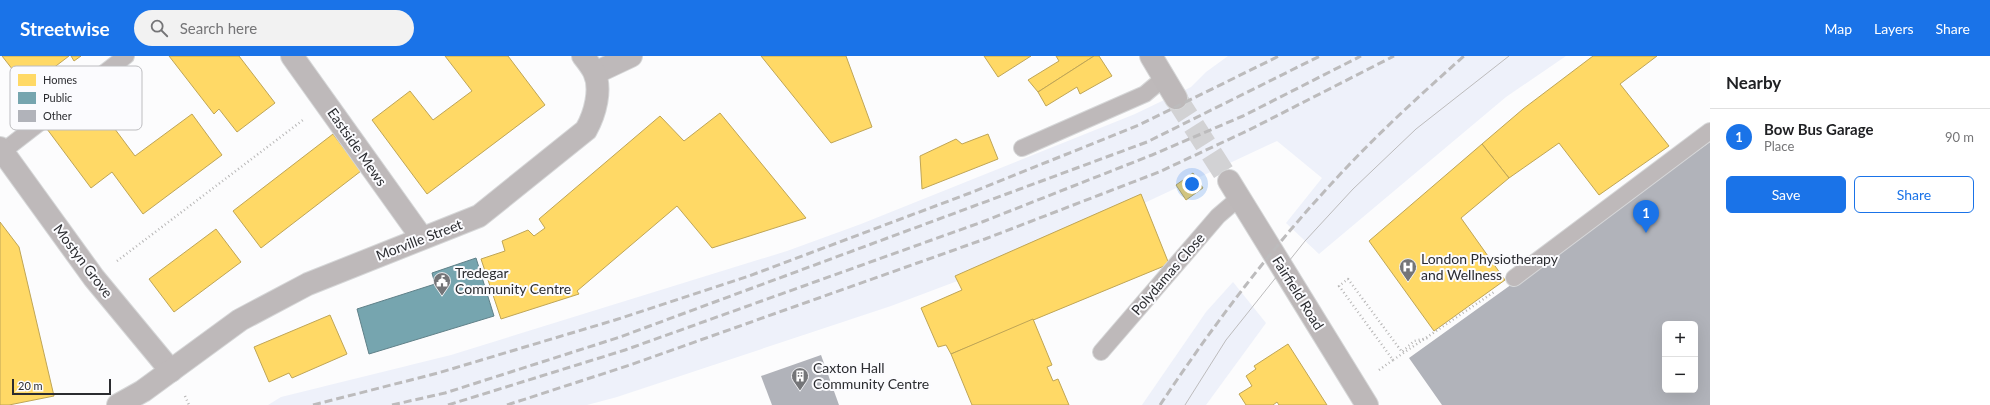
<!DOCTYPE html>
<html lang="en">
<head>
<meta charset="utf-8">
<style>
  :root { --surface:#fff; --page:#f2f2f2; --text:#202124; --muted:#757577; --line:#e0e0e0; --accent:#1a73e8 }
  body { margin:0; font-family:Lato,sans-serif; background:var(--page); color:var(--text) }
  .controls { position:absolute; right:12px; bottom:12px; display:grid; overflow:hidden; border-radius:6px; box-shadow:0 4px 16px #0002 }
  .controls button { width:36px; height:36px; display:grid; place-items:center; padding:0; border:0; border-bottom:1px solid var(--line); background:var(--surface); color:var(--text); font:20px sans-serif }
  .scale { position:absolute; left:12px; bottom:10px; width:99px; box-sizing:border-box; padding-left:4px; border:2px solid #2b2c30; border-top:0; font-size:11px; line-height:14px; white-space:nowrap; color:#2b2c30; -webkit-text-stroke:3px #fbfbfe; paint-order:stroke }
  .you { position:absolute; left:1192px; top:128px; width:14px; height:14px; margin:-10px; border:3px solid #fff; border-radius:50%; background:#1a73e8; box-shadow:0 0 0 6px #1a73e833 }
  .badge { display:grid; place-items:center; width:26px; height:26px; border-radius:50%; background:var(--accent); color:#fff; font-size:13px; font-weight:700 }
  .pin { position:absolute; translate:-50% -33px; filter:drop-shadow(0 1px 2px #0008) }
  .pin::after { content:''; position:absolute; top:21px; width:14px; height:12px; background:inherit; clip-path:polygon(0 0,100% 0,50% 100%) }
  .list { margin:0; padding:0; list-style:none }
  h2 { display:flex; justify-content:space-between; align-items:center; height:52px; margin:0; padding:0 16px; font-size:17px }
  h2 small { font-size:13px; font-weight:400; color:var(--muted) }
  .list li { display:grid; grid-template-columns:26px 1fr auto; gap:12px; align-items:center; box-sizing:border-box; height:56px; padding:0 16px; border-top:1px solid var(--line) }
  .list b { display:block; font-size:15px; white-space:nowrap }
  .list p { margin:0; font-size:13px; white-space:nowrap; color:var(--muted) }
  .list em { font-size:13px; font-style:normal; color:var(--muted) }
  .actions { display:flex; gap:8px; padding:12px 16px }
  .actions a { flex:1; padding:9px 0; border:1px solid var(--accent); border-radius:6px; text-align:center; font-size:14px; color:var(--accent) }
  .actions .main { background:var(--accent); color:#fff }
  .icon { flex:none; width:22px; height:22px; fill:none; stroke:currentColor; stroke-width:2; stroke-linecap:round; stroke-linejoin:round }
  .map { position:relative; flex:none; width:1710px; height:349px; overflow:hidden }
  header { display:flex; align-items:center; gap:24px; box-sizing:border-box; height:56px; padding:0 20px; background:var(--accent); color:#fff }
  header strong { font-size:19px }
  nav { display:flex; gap:22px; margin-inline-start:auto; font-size:14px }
  .search { width:280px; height:36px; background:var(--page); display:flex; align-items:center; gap:10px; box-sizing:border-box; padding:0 14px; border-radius:22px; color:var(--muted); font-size:15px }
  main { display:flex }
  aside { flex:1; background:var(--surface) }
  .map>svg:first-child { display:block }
</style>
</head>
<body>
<header>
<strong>Streetwise</strong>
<div class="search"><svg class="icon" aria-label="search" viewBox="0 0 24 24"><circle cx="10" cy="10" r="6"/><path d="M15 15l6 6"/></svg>Search here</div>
<nav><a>Map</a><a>Layers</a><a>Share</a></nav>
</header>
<main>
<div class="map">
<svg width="1710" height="349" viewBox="0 0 1710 349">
  <rect width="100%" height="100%" fill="#fcfcfd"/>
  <g fill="#eef1fa">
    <path d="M1228 0H1566L1506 41 1319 198 1286 167 1322 122 1277 85 1061 186 891 250 617 341 587 349H268L281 341 451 299 787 195 861 168 1135 58 1191 31 1206 16Z"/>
    <path d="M1233 226 1266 267 1206 349H1142L1206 256Z"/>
  </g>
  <g fill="#ffd966" stroke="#bfa556">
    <path d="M2 0H69L27 32Z"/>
    <path d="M71 0H81L74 5Z"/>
    <path d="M169 0H239L275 47 237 76 219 53 214 58Z"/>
    <path d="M445 0H508L545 49 427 138 372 64 410 35 433 64 472 35Z"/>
    <path d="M761 0H846L872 71 831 87Z"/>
    <path d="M984 0H1031L998 21Z"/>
    <path d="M1056 0H1094L1038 36 1028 24 1059 5Z"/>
    <path d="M1094 0H1099L1112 20 1080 38 1077 31 1046 50 1038 36Z"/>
    <path d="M1593 0H1657L1620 28 1669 90 1599 139 1559 87 1509 122 1482 88 1523 53Z"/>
    <path d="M91 41 135 100 192 58 222 99 143 158 112 116 91 132 47 73Z"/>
    <path d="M720 57 806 162 712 192 677 150 577 235 579 238 501 263 481 203 505 195 502 185 528 174 534 180 545 172 539 163 660 60 684 85Z"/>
    <path d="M333 78 361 115 261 192 233 155Z"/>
    <path d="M988 78 998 103 922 133 920 100 956 83 962 88Z"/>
    <path d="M1482 88 1509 122 1461 162 1505 224 1434 275 1369 185Z"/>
    <path d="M1193 117 1203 132 1186 144 1176 129Z"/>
    <path d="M1141 138 1169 208 951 298 946 289 938 291 921 252 962 234 955 220Z"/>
    <path d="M0 166 19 191 54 340 9 349H0Z"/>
    <path d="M216 173 241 206 174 256 149 223Z"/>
    <path d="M330 259 347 298 292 322 289 317 269 326 254 291Z"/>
    <path d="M1033 263 1052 309 1047 311 1053 325 1058 323 1069 349H972L951 298Z"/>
    <path d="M1288 288 1327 349H1279L1277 346 1273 349H1246L1239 338 1252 330 1246 320 1256 313 1254 310Z"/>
  </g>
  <path fill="#76a5af" stroke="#608189" d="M476 202 494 260 369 298 357 253 435 228 432 217Z"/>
  <g fill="#b1b3ba" fill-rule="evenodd">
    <path d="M1710 86V349H1442L1409 302ZM1665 268H1695V334H1665Z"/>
    <path d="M821 299 839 349H772L761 320Z"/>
  </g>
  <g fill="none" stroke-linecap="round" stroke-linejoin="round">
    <path stroke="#d2d2d4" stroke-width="22" stroke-dasharray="22 11" stroke-linecap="butt" d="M1176 42 1229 125"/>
    <g stroke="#d6d7d8" stroke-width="18">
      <g id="lane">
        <path d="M1022 92 1145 38 1164 22"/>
        <path d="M2 96 126 0"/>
        <path d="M1514 222 1710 75"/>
        <path d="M1101 296 1218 160 1239 142"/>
      </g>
    </g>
    <g stroke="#d6d7d8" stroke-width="24">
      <g id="street">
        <path d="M292 0 422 182"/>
        <path d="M595 17 631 0"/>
        <path d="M0 92 94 222 171 315"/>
        <path d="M118 349 143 335 240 264 308 228 479 160 586 74C595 58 602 33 594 16 591 10 587 5 583 0"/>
      </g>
    </g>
    <g stroke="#d6d7d8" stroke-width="24">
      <g id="secondary">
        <path d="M1151 0 1176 42"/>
        <path d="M1229 125 1367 349"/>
      </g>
    </g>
    <g stroke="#b6b5b5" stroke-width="2.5" stroke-dasharray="1 3" stroke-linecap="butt">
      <path d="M117 205 303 64"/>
      <path d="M1393 304 1494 236"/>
      <path d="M1379 314 1393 304 1339 230 1348 223 1402 296 1414 285 1428 282"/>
      <path d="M185 340 189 349"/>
    </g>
    <use href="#lane" stroke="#beb9ba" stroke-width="16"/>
    <use href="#street" stroke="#beb9ba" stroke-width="22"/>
    <use href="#secondary" stroke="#bdb8b9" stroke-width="22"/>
    <path stroke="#bcbbbc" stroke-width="1" d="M1185 349 1226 284 1305 185 1353 133 1416 73 1509 0"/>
    <g stroke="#bcbbbc" stroke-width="3" stroke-dasharray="8 4" stroke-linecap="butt">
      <path d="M313 349 438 317 615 264 749 220 970 137 1139 69 1279 0"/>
      <path d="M392 349 445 337 620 281 1147 86 1320 0"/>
      <path d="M448 349 625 294 982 166 1152 99 1243 60 1361 0"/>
      <path d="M507 349 630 309 985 183 1159 116 1249 74 1394 0"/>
      <path d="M1160 349C1212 271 1269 195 1333 126 1374 81 1419 40 1464 0"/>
    </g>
  </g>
  <defs>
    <g id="hospital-pin" transform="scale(0.9)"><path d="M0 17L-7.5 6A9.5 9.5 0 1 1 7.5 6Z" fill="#747578" stroke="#fbfbfe"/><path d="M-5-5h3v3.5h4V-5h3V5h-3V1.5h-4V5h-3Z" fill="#fff"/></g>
    <g id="civic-pin" transform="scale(0.9)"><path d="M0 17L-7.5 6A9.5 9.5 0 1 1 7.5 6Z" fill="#747578" stroke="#fbfbfe"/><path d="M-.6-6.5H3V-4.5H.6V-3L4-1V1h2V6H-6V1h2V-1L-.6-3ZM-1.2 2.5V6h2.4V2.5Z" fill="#fff"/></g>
    <g id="building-pin" transform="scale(0.9)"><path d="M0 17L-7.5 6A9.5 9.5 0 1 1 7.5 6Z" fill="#747578" stroke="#fbfbfe"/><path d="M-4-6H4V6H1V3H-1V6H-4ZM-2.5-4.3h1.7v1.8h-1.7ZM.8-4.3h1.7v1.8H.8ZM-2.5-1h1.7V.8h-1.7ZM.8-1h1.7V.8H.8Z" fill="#fff"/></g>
  </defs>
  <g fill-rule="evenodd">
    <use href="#hospital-pin" x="1408" y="211"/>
    <use href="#civic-pin" x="442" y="225"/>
    <use href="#building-pin" x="800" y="320"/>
  </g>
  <g text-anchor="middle" stroke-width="4" stroke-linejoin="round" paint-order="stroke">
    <g font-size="14" fill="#2b2c30" stroke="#fbfbfe">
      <text transform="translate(357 91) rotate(55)" y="5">Eastside Mews</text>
      <text transform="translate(419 184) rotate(-21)" y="5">Morville Street</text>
      <text transform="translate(83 205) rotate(53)" y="5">Mostyn Grove</text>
      <text transform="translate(1168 218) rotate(-49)" y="5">Polydamas Close</text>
      <text transform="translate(1298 237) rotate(58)" y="5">Fairfield Road</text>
    </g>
    <g font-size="14" fill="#2b2c30" stroke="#fbfbfe" text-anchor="start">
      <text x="1421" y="208">London Physiotherapy<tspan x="1421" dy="16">and Wellness</tspan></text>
      <text x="455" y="222">Tredegar<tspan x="455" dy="16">Community Centre</tspan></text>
      <text x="813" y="317">Caxton Hall<tspan x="813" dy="16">Community Centre</tspan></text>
    </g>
  </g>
  <rect x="10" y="10" width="132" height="64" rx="6" fill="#fbfbfe" stroke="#bdbdc0" stroke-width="1"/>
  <rect x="18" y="18" width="18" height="12" fill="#ffd966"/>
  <rect x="18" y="36" width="18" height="12" fill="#76a5af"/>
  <rect x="18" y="54" width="18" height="12" fill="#b1b3ba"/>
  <g font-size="11" fill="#2b2c30">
    <text x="43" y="28">Homes</text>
    <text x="43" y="46">Public</text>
    <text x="43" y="64">Other</text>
  </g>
</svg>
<div class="controls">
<button>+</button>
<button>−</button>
</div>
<div class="scale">20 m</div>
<div class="you"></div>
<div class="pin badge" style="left:1646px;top:177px">1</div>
</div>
<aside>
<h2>Nearby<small></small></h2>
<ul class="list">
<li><span class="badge">1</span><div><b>Bow Bus Garage</b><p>Place</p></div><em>90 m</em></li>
</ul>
<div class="actions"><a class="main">Save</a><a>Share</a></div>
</aside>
</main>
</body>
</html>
